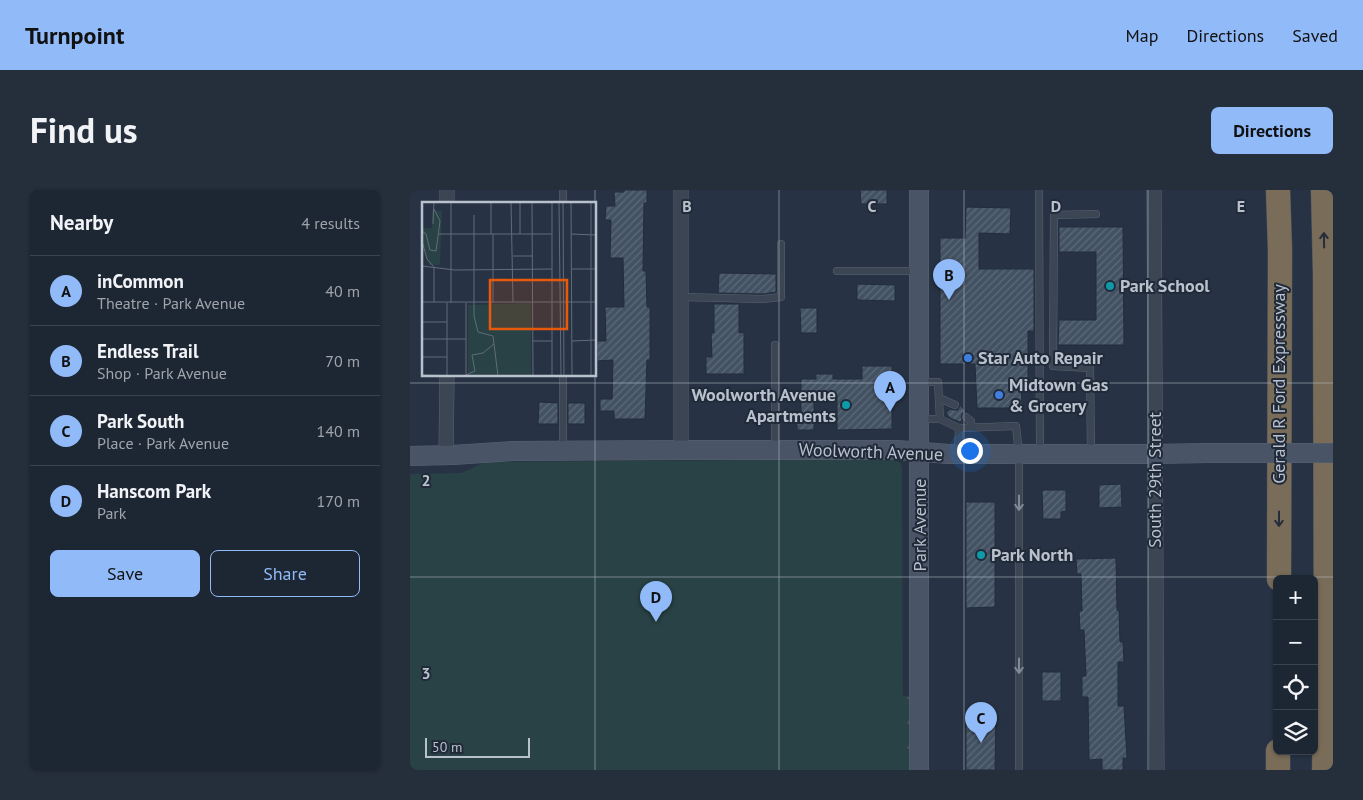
<!DOCTYPE html>
<html lang="en">
<head>
<meta charset="utf-8">
<style>
  :root { --surface:#1d2633; --page:#252e3b; --text:#f1f3f6; --muted:#a0a5ac; --line:#3b434e; --accent:#91baf9 }
  body { margin:0; font-family:"PT Sans",sans-serif; background:var(--page); color:var(--text) }
  .controls { position:absolute; right:15px; bottom:15px; display:grid; overflow:hidden; border-radius:8px; box-shadow:0 1px 4px #0004 }
  .controls button { width:45px; height:45px; display:grid; place-items:center; padding:0; border:0; border-bottom:1px solid var(--line); background:var(--surface); color:var(--text); font:25px sans-serif }
  .scale { position:absolute; left:15px; bottom:12px; width:105px; box-sizing:border-box; padding-left:5px; border:2px solid #b9c1cd; border-top:0; font-size:14px; line-height:18px; white-space:nowrap; color:#b9c1cd; -webkit-text-stroke:4px #202a39; paint-order:stroke }
  .you { position:absolute; left:559px; top:260px; width:18px; height:18px; margin:-12px; border:4px solid #fff; border-radius:50%; background:#1a73e8; box-shadow:0 0 0 8px #1a73e833 }
  .badge { display:grid; place-items:center; width:32px; height:32px; border-radius:50%; background:var(--accent); color:#111; font-size:16px; font-weight:700 }
  .pin { position:absolute; translate:-50% -41px; filter:drop-shadow(0 1px 2px #0008) }
  .pin::after { content:''; position:absolute; top:26px; width:18px; height:15px; background:inherit; clip-path:polygon(0 0,100% 0,50% 100%) }
  .list { margin:0; padding:0; list-style:none }
  h2 { display:flex; justify-content:space-between; align-items:center; height:65px; margin:0; padding:0 20px; font-size:21px }
  h2 small { font-size:16px; font-weight:400; color:var(--muted) }
  .list li { display:grid; grid-template-columns:32px 1fr auto; gap:15px; align-items:center; box-sizing:border-box; height:70px; padding:0 20px; border-top:1px solid var(--line) }
  .list b { display:block; font-size:19px; white-space:nowrap }
  .list p { margin:0; font-size:16px; white-space:nowrap; color:var(--muted) }
  .list em { font-size:16px; font-style:normal; color:var(--muted) }
  .actions { display:flex; gap:10px; padding:15px 20px }
  .actions a { flex:1; padding:11px 0; border:1px solid var(--accent); border-radius:8px; text-align:center; font-size:18px; color:var(--accent) }
  .actions .main { background:var(--accent); color:#111 }
  .icon { flex:none; width:28px; height:28px; fill:none; stroke:currentColor; stroke-width:2; stroke-linecap:round; stroke-linejoin:round }
  .map { position:relative; flex:none; width:923px; height:580px; overflow:hidden; border-radius:8px }
  header { display:flex; align-items:center; gap:30px; box-sizing:border-box; height:70px; padding:0 25px; background:var(--accent); color:#111 }
  header strong { font-size:24px }
  nav { display:flex; gap:28px; margin-inline-start:auto; font-size:18px }
  .intro { display:flex; align-items:center; justify-content:space-between; box-sizing:border-box; height:120px; padding:0 30px }
  h1 { margin:0; font-size:35px }
  .button { padding:12px 22px; border-radius:8px; background:var(--accent); color:#111; font-size:18px; font-weight:700 }
  main { display:flex; gap:30px; padding:0 30px }
  aside { flex:1; background:var(--surface); border-radius:8px; box-shadow:0 1px 4px #0004 }
  .map>svg:first-child { display:block }
</style>
</head>
<body>
<header>
<strong>Turnpoint</strong>
<nav><a>Map</a><a>Directions</a><a>Saved</a></nav>
</header>
<div class="intro"><h1>Find us</h1><a class="button">Directions</a></div>
<main>
<aside>
<h2>Nearby<small>4 results</small></h2>
<ul class="list">
<li><span class="badge">A</span><div><b>inCommon</b><p>Theatre · Park Avenue</p></div><em>40 m</em></li>
<li><span class="badge">B</span><div><b>Endless Trail</b><p>Shop · Park Avenue</p></div><em>70 m</em></li>
<li><span class="badge">C</span><div><b>Park South</b><p>Place · Park Avenue</p></div><em>140 m</em></li>
<li><span class="badge">D</span><div><b>Hanscom Park</b><p>Park</p></div><em>170 m</em></li>
</ul>
<div class="actions"><a class="main">Save</a><a>Share</a></div>
</aside>
<div class="map">
<svg width="923" height="580" viewBox="0 0 923 580">
  <defs>
    <pattern id="forest-firs" width="22" height="20" patternUnits="userSpaceOnUse" patternTransform="scale(1.25)"><rect width="22" height="20" fill="#294245"/><path d="M5 1l3.5 6h-7zM16 11l3.5 6h-7z" fill="#465c5f"/></pattern>
    <pattern id="building-hatch" width="6" height="6" patternUnits="userSpaceOnUse" patternTransform="scale(1.25)"><rect width="6" height="6" fill="#435263"/><path d="M-1 1l2-2M0 6l6-6M5 7l2-2" fill="none" stroke="#5c6978"/></pattern>
  </defs>
  <rect width="100%" height="100%" fill="#273344"/>
  <path fill="url(#forest-firs)" d="M489 505 500 507 505 580H456Z"/>
  <path fill="#294245" d="M483 269 491 273 492 279 493 580H0V284L51 283 76 272Z"/>
  <g fill="url(#building-hatch)" stroke="#222c3b">
    <path d="M214 0H237V13H234L233 81H236L237 117H240V170H237L235 229H204V221H190V209H202L203 170 187 171V151H196L195 117H214L213 68H200L201 30H195L196 16H205L204 2H214Z"/>
    <path d="M450 0H477V14H451Z"/>
    <path d="M556 17 601 18 600 44 569 43V79H624V141H618V190H611L612 218H567L565 174H530V48H555Z"/>
    <path d="M649 37H713L714 155H648L649 130H686V62H649Z"/>
    <path d="M309 83 366 84V102L353 104 308 103Z"/>
    <path d="M447 94 485 95V111L447 110Z"/>
    <path d="M304 114H329V143L334 142V184H296V167H302L301 143H304Z"/>
    <path d="M390 118H407V143H391Z"/>
    <path d="M452 176H482V239L427 240V206H404V240H387V223H391V189H406V184H423V189H452Z"/>
    <path d="M129 212 148 213V234H128Z"/>
    <rect x="158" y="213" width="17" height="21"/>
    <path d="M550 215 556 222 552 224 551 227 552 230 550 232 540 228 536 223 540 219 545 220H548Z"/>
    <path d="M711 294 712 317 689 318V295Z"/>
    <path d="M632 300H656V321L651 322V329H633Z"/>
    <path d="M556 312H585V417L556 418Z"/>
    <path d="M706 368 707 420H709L710 452H713L714 472H708V516H714L717 568H713V580H692V569L679 570 678 507H672V486H676L674 440H670L669 421H672L671 384H667L666 369Z"/>
    <rect x="632" y="482" width="19" height="29"/>
    <path d="M556 526H586L585 580H556Z"/>
  </g>
  <g fill="none" stroke-linecap="round" stroke-linejoin="round">
    <g stroke="#5a6371" stroke-width="8">
      <g id="lane">
        <path d="M153 0V14"/>
        <path d="M629 0 630 262"/>
        <path d="M427 81H509"/>
        <path d="M271 107 353 109 371 107V54"/>
        <path d="M153 185V260"/>
        <path d="M529 208 545 215"/>
        <path d="M556 227 561 231V237"/>
        <path d="M510 229H530L528 192H510"/>
        <path d="M530 229 549 238"/>
        <path d="M365 260V155"/>
        <path d="M548 262 549 238 606 236 609 264V580"/>
        <path d="M681 264 680 178 643 176 644 25 686 24"/>
      </g>
    </g>
    <g stroke="#5a6371" stroke-width="15">
      <g id="street">
        <path d="M271 0V260"/>
        <path d="M744 0 747 580"/>
        <path d="M37 14V0"/>
        <path d="M36 265 37 185"/>
      </g>
    </g>
    <g stroke="#5a6371" stroke-width="20">
      <g id="secondary">
        <path d="M509 0V580"/>
        <path d="M0 266 43 265 103 261 271 260H487L539 264H745L797 263"/>
      </g>
    </g>
    <g stroke="#46505e" stroke-width="25">
      <g id="highway">
        <path d="M868 0 870 60 869 389"/>
        <path d="M913 0 915 84 916 493 914 580"/>
        <path d="M868 580V561"/>
      </g>
    </g>
    <use href="#lane" stroke="#3b4553" stroke-width="7"/>
    <use href="#street" stroke="#3b4553" stroke-width="14"/>
    <use href="#secondary" stroke="#495466" stroke-width="19"/>
    <use href="#highway" stroke="#796c58" stroke-width="24"/>
    <g stroke="#5a6371" stroke-width="20" stroke-linecap="butt">
      <path id="secondary-bridge" d="M797 263H923"/>
    </g>
    <use href="#secondary-bridge" stroke="#495466" stroke-width="19"/>
  </g>
  <defs><path id="oneway-shaft" d="M-6 0H5M1.5-3L5.5 0L1.5 3" fill="none" stroke-width="1.6" stroke-linecap="round" stroke-linejoin="round" transform="scale(1.25)"/></defs>
  <g stroke="#242d3b">
    <use href="#oneway-shaft" transform="translate(914 50) rotate(-91)"/>
    <use href="#oneway-shaft" transform="translate(869 329) rotate(90)"/>
  </g>
  <g stroke="#808996">
    <use href="#oneway-shaft" transform="translate(609 313) rotate(90)"/>
    <use href="#oneway-shaft" transform="translate(609 476) rotate(90)"/>
  </g>
  <path fill="none" stroke="#b9c1cd" stroke-width="1" stroke-opacity="0.55" d="M185 0V14M369 0V580M554 0V580M738 0V580M185 185V580M0 193H923M0 387H923"/>
  <g fill="#0f9aa8" stroke="#202a39" stroke-width="2">
    <circle cx="700" cy="96" r="5"/>
    <circle cx="436" cy="215" r="5"/>
    <circle cx="571" cy="365" r="5"/>
  </g>
  <g fill="#3f7fe0" stroke="#202a39" stroke-width="2">
    <circle cx="558" cy="168" r="5"/>
    <circle cx="589" cy="205" r="5"/>
  </g>
  <g text-anchor="middle" stroke-width="4" stroke-linejoin="round" paint-order="stroke">
    <g font-size="18" font-weight="bold" fill="#b9c1cd" stroke="#202a39" text-anchor="start">
      <text x="710" y="102">Park School</text>
      <text x="568" y="174">Star Auto Repair</text>
      <text x="599" y="201">Midtown Gas<tspan x="599" dy="21">&amp; Grocery</tspan></text>
      <text x="426" y="211" text-anchor="end">Woolworth Avenue<tspan x="426" dy="21">Apartments</tspan></text>
      <text x="581" y="371">Park North</text>
    </g>
    <g font-size="18" fill="#b9c1cd" stroke="#202a39">
      <text transform="translate(869 194) rotate(-90)" y="6">Gerald R Ford Expressway</text>
      <text transform="translate(461 262) rotate(2)" y="6">Woolworth Avenue</text>
      <text transform="translate(745 290) rotate(-90)" y="6">South 29th Street</text>
      <text transform="translate(510 335) rotate(-90)" y="6">Park Avenue</text>
    </g>
  </g>
  <g transform="translate(12 12)">
    <rect width="174" height="174" fill="#273344"/>
    <path d="M10 9H20L18 63H7L0 40V26H10ZM109 101V174H46V103Z" fill="#294245"/>
    <path fill="none" stroke="#616c7b" stroke-width="1" d="M29 0V101M89 0 91 100M98 0V32M110 0 111 174M130 0V174M137 0 139 174M141 0 142 174M149 0 150 174M52 13V114L56 130 71 134 76 174M11 22 12 0M0 29 4 32 8 48 14 49 18 19 12 7M17 32H130M69 32V0M71 32V101M149 32 174 33M0 39 5 57 12 65V100M91 54H110M0 64 33 68 130 67M150 67H174M0 100H174M25 101V174M44 101V173L53 169 50 153 61 151 72 142M0 120H25M0 137H44M110 139H130M150 139 174 138M0 155H25M0 173 44 174M169 174V0"/>
    <path fill="#e8590c" fill-opacity="0.15" stroke="#e8590c" stroke-width="2.5" d="M68 78H145V127H68Z"/>
    <rect width="174" height="174" fill="none" stroke="#b9c1cd" stroke-width="2.5"/>
  </g>
  <g font-size="16" text-anchor="middle" font-weight="bold" fill="#b9c1cd" stroke="#202a39" stroke-width="4" stroke-linejoin="round" paint-order="stroke">
    <text x="277" y="22">B</text>
    <text x="462" y="22">C</text>
    <text x="646" y="22">D</text>
    <text x="831" y="22">E</text>
    <text x="16" y="296">2</text>
    <text x="16" y="489">3</text>
  </g>
</svg>
<div class="controls">
<button>+</button>
<button>−</button>
<button><svg class="icon" aria-label="locate" viewBox="0 0 24 24"><circle cx="12" cy="12" r="6"/><path d="M12 2v4M12 18v4M2 12h4M18 12h4"/></svg></button>
<button><svg class="icon" aria-label="layers" viewBox="0 0 24 24"><path d="M12 4l9 5-9 5-9-5zM3 14l9 5 9-5"/></svg></button>
</div>
<div class="scale">50 m</div>
<div class="you"></div>
<div class="pin badge" style="left:480px;top:222px">A</div>
<div class="pin badge" style="left:539px;top:110px">B</div>
<div class="pin badge" style="left:571px;top:553px">C</div>
<div class="pin badge" style="left:246px;top:432px">D</div>
</div>
</main>
</body>
</html>
